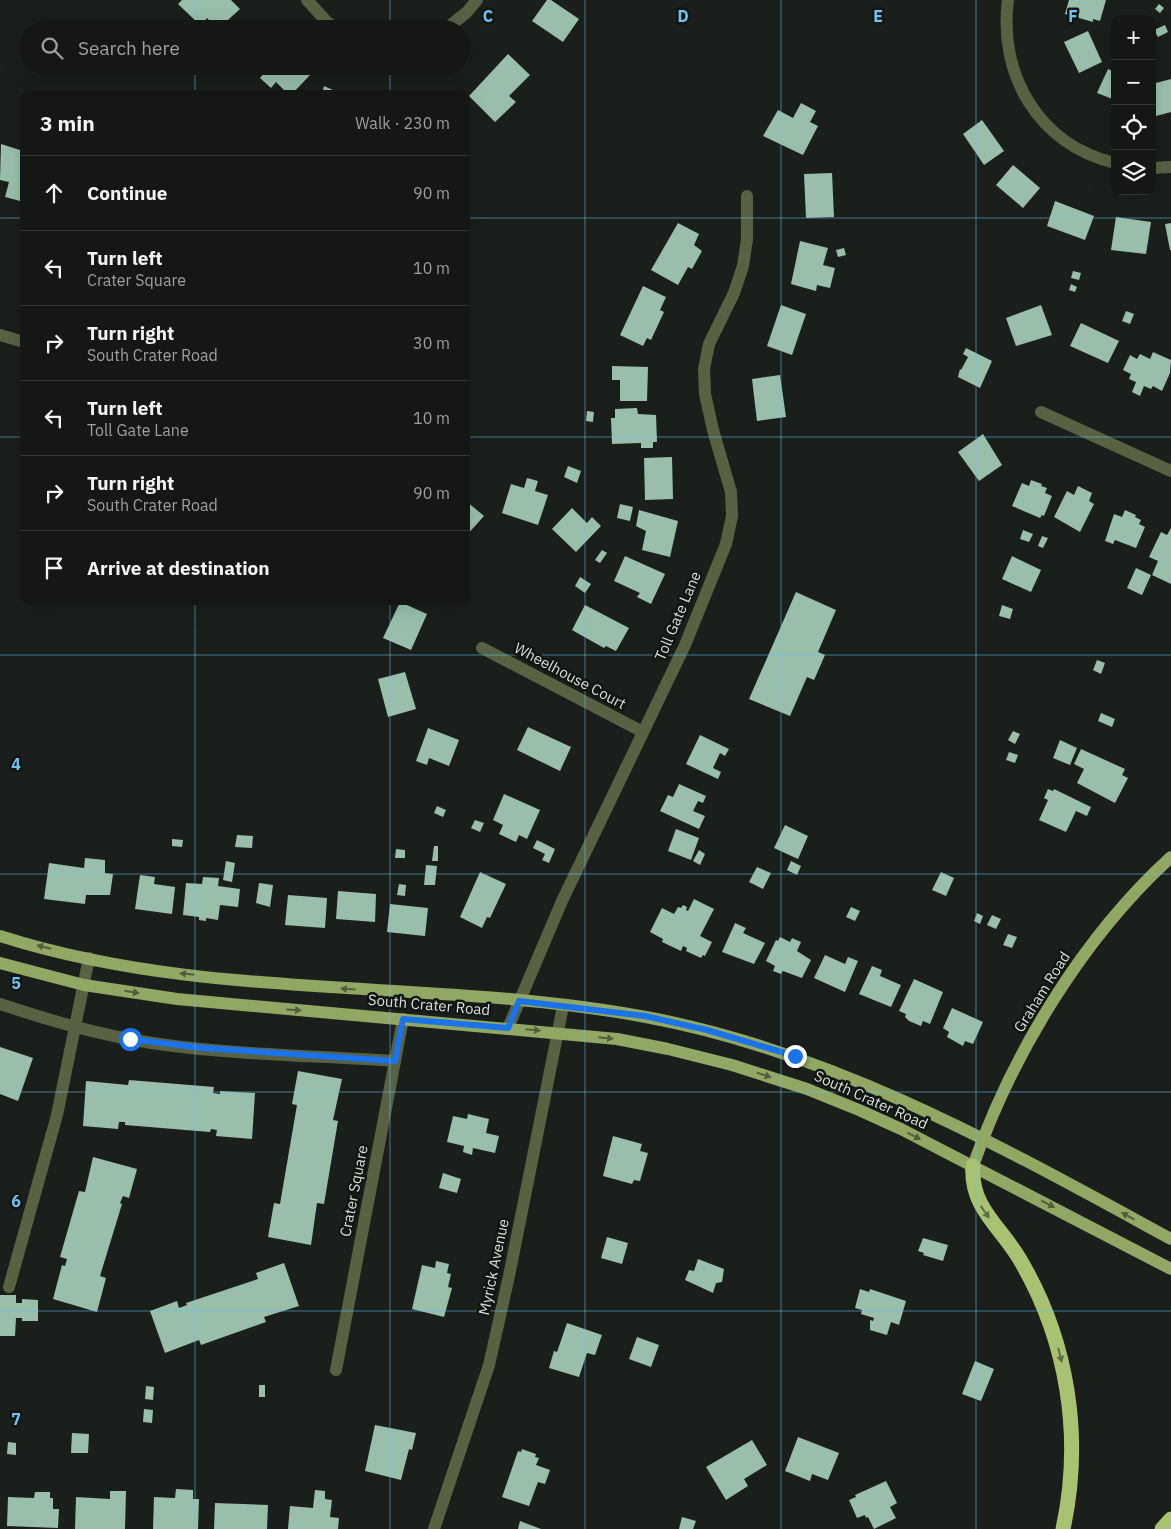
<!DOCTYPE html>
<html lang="en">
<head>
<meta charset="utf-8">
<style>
  :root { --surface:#141714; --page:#1d201d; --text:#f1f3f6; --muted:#9d9fa0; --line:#333634 }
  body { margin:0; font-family:"IBM Plex Sans",sans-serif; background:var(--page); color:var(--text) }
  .controls { position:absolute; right:15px; top:15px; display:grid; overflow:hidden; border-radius:10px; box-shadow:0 5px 20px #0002 }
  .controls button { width:45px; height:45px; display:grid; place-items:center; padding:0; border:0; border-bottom:1px solid var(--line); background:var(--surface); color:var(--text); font:25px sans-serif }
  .stop { position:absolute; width:15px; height:15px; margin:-11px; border:4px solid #1a73e8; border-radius:50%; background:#fff }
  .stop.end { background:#1a73e8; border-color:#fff; box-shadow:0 1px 5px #0008 }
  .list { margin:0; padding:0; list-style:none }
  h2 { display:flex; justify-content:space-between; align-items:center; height:65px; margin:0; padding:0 20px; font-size:21px }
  h2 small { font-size:16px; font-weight:400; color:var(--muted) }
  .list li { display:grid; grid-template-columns:32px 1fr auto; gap:15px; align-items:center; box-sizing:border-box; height:75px; padding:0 20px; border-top:1px solid var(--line) }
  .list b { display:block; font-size:19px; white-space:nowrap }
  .list p { margin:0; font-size:16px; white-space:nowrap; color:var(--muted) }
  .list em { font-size:16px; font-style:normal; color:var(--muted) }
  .icon { flex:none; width:28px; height:28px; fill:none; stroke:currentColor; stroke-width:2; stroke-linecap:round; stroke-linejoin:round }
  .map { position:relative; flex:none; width:1171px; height:1529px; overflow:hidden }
  .search { position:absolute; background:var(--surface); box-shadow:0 5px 20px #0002; left:20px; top:20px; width:450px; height:55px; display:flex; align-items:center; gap:12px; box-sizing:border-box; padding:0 18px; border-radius:28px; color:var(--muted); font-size:19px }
  .panel { position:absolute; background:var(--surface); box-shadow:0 5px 20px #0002; left:20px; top:90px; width:450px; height:515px; border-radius:10px }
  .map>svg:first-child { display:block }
</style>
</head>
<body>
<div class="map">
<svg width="1171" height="1529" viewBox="0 0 1171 1529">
  <rect width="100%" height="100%" fill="#1b1f1b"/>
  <g fill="#99bfab">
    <path d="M182 0H231L240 9 218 29 207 18 201 26 178 4Z"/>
    <path d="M547 0H551L579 19 563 42 532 21Z"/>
    <path d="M1069 0H1106L1100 21 1093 19V22L1065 14Z"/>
    <path d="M1159 4 1164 8 1160 13 1155 9Z"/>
    <path d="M1165 25 1168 32 1158 37 1154 30Z"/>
    <path d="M1088 31 1102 62 1079 73 1064 42Z"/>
    <path d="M508 54 530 75 509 96 516 102 495 122 469 96Z"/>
    <path d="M259 66H301L310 75 292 94H288L276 82 271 88 260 78 265 72Z"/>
    <path d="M1108 69 1115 72V100L1097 93Z"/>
    <path d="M1171 79V112L1156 116 1152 101V84Z"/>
    <path d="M324 86 342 94H322Z"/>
    <path d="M801 103 816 111 810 122 818 126 803 155 763 136 778 110 793 118Z"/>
    <path d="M982 120 1004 151 984 165 963 134Z"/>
    <path d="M1 144 23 151 20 158 24 159V202L5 197 9 182 0 180Z"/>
    <path d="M1013 165 1040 188 1023 208 996 185Z"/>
    <path d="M832 173 834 217 806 218 804 174Z"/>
    <path d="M1055 201 1094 216 1085 240 1047 226Z"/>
    <path d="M1116 217 1151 222 1146 254 1111 250Z"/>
    <path d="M678 223 699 234 694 245 702 251 692 269 688 267 678 285 651 270Z"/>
    <path d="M1171 223V250H1170L1165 224Z"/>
    <path d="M800 241 828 248 823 265 835 268 830 288 817 285 816 291 791 284Z"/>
    <path d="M844 248 846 255 838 257 836 250Z"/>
    <path d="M1073 271 1081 273 1079 280 1071 278Z"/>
    <path d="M1071 284 1077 287 1075 292 1069 290Z"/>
    <path d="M643 286 666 297 660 310 664 312 651 340 647 338 643 346 620 335Z"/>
    <path d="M781 305 806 314 792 355 767 346Z"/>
    <path d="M1041 305 1052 335 1016 346 1006 318Z"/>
    <path d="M1126 311 1134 314 1130 324 1122 321Z"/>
    <path d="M1081 323 1119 341 1108 363 1070 346Z"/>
    <path d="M966 348 992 361 980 388 958 377 960 369 961 370 968 357 963 354Z"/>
    <path d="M1153 352 1171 360 1170 373 1162 391 1153 386 1151 389 1144 386 1140 396 1132 392 1136 382 1129 379 1131 374 1123 370 1130 355 1137 359 1140 354 1150 359Z"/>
    <path d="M612 366 648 367 647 401H620V380H612Z"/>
    <path d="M780 375 786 417 757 421 752 379Z"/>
    <path d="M637 408 638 414 656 415 657 442H653V448H641V443L612 444 611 418H615V409Z"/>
    <path d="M587 411 594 412 593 422 586 421Z"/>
    <path d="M983 434 1002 465 979 481 958 452Z"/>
    <path d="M672 457 673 499 645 500 644 458Z"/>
    <path d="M568 466 581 471 577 483 564 477Z"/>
    <path d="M527 478 538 481 535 491 548 495 538 525 502 513 511 484 524 488Z"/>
    <path d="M1031 480 1042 484 1041 486 1047 488 1045 493 1052 496 1044 516 1042 515 1040 518 1012 506 1022 483 1029 486Z"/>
    <path d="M1078 486 1092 493 1089 501 1094 504 1080 532 1054 517 1067 491 1074 495Z"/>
    <path d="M466 501 484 516 466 536Z"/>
    <path d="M620 504 633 507 630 521 617 518Z"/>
    <path d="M572 508 587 523 592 517 601 526 576 552 552 529Z"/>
    <path d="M639 510 678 521 670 557 642 550 646 531 636 526Z"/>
    <path d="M1125 510 1136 515 1135 517 1141 520 1139 524 1145 527 1136 548 1115 540 1113 544 1105 541 1114 514 1122 517Z"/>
    <path d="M1171 528V584L1152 575 1158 561 1149 557 1161 532 1167 535Z"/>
    <path d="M1023 530 1033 534 1029 542 1020 539Z"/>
    <path d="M1042 536 1048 538 1043 548 1038 546Z"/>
    <path d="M602 550 607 553 600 563 595 560Z"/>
    <path d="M625 556 665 574 651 604 637 597 640 593 614 581Z"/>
    <path d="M1012 556 1041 570 1031 592 1002 579Z"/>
    <path d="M1136 568 1151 575 1142 595 1127 588Z"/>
    <path d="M580 577 591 584 585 593 575 586Z"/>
    <path d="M796 592 836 610 818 652 825 655 814 680 807 677 790 716 749 699Z"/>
    <path d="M400 602 427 614 411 650 383 638Z"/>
    <path d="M585 605 629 628 616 651 606 646 604 648 572 630Z"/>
    <path d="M1002 605 1013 609 1010 619 999 616Z"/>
    <path d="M1097 660 1105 663 1101 674 1093 670Z"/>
    <path d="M405 672 416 709 388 717 378 679Z"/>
    <path d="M1101 713 1115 719 1112 727 1098 721Z"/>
    <path d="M528 727 571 747 560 771 517 750Z"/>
    <path d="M428 728 459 740 449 766 429 758 427 765 416 761Z"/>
    <path d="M1013 731 1020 734 1015 744 1008 740Z"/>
    <path d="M700 735 729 749 725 756 720 753 713 768 721 772 718 779 686 764Z"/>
    <path d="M1060 740 1077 748 1070 765 1053 758Z"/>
    <path d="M1081 749 1125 769 1122 775 1128 778 1115 803 1077 783 1084 769 1074 764Z"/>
    <path d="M1009 752 1018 755 1015 763 1006 760Z"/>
    <path d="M679 784 706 796 703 803 698 801 693 811 705 816 699 829 660 811 668 795 673 797Z"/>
    <path d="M1048 789 1053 791 1054 789 1091 807 1087 816 1076 811 1066 832 1039 820 1048 800 1044 798Z"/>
    <path d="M504 794 540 810 527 839 519 835 516 842 499 834 503 825 493 820Z"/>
    <path d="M437 806 446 810 443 817 434 813Z"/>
    <path d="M475 820 484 823 480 832 471 828Z"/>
    <path d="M785 825 808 836 798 859 774 848Z"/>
    <path d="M676 829 699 838 691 860 668 851Z"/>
    <path d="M237 835 253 836 252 848 235 847Z"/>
    <path d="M172 839 183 840 182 847 172 846Z"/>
    <path d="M537 840 555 849 549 863 542 860 545 854 533 848Z"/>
    <path d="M434 846H438V861H432Z"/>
    <path d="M396 849 405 850V858H395Z"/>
    <path d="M699 850 705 854 700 865 693 861Z"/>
    <path d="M85 858 105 860V873L113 874 110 895H86L85 904 44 899 49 863 84 868Z"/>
    <path d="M226 861 235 863 232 882 223 880Z"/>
    <path d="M791 861 801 866 797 875 787 870Z"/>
    <path d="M426 865 437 866 435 885H424Z"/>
    <path d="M757 867 771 873 763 889 749 882Z"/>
    <path d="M480 872 506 884 490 918 487 917 482 928 460 917Z"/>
    <path d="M941 872 954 878 946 896 932 890Z"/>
    <path d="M140 875 155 877 154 884 175 887 172 914 135 909Z"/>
    <path d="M203 877 219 878 218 886 240 889 238 907 220 905 218 920 206 918V921L199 920V917L183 915 186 883 202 884Z"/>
    <path d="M259 883 273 885 270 907 256 903Z"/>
    <path d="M399 884 406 885 405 896 397 895Z"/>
    <path d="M338 891 376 894 375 922 336 919Z"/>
    <path d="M288 895 327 898 325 928 285 925Z"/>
    <path d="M694 899 714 909 700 936 712 942 705 956 703 955 701 958 686 951 687 948 683 946 681 951 662 942 663 939 650 932 662 908 674 914 678 907 681 908 683 905 687 907 686 910 688 911Z"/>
    <path d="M390 904 428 908 425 936 387 932Z"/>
    <path d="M851 907 860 911 855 921 846 917Z"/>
    <path d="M977 913 983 916 980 924 974 921Z"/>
    <path d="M992 915 1001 919 996 929 987 925Z"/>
    <path d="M735 923 746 928 743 933 765 943 754 964 722 952Z"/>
    <path d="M1008 934 1017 937 1012 948 1003 945Z"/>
    <path d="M780 937 790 942 792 938 801 942 797 951 811 960 802 978 783 971 781 974 773 971 775 966 766 961 776 940 778 941Z"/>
    <path d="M825 955 845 964 848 957 858 961 845 992 814 978Z"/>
    <path d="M872 966 882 970 880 976 901 985 891 1007 859 994Z"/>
    <path d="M914 979 943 992 930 1024 923 1021 921 1026 909 1021 905 1017 906 1014 899 1011Z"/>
    <path d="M952 1008 983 1022 973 1044 965 1041 963 1046 947 1037 949 1032 943 1028Z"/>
    <path d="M0 1047 33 1058 18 1101 0 1094Z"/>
    <path d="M298 1071 342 1079 333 1120 338 1121 324 1204 317 1203 311 1245 268 1237 274 1203 280 1204 297 1105 292 1104Z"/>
    <path d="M129 1080 214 1087 213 1093 220 1094V1091L255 1093 252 1139 216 1136 217 1130 211 1129 210 1132 125 1125V1122H119L118 1129 83 1126 86 1081 128 1085Z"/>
    <path d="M468 1114 489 1119 486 1133 499 1136 495 1153 473 1148 472 1155 463 1152 464 1146 447 1142 453 1116 467 1119Z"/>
    <path d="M613 1136 642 1144 640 1151 648 1153 640 1181 634 1180 632 1184 603 1176Z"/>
    <path d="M93 1157 137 1169 129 1198 123 1196 120 1203 122 1204 100 1276 106 1278 97 1312 53 1299 62 1265 65 1266 67 1259 60 1257 79 1191 85 1192Z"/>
    <path d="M443 1173 461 1179 457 1193 439 1188Z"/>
    <path d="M607 1237 628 1243 622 1264 601 1258Z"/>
    <path d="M923 1238 948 1245 943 1261 923 1255 924 1253 918 1251Z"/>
    <path d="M698 1259 724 1269 722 1282 716 1283 713 1293 685 1280 689 1270 694 1271Z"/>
    <path d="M436 1261 449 1264 447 1273 451 1274 448 1287 452 1288 444 1317 412 1309 422 1265 435 1268Z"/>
    <path d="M284 1263 299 1306 264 1317 266 1322 201 1345 199 1340 165 1353 150 1311 177 1301 179 1308 187 1305 186 1303 258 1279 256 1273Z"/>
    <path d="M860 1289 869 1292 870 1289 906 1301 899 1325 891 1322 887 1335 870 1330V1320L873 1321 874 1318 861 1314 862 1310 855 1308Z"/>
    <path d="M0 1295H16V1303H22V1299L38 1300V1321H22V1318H16L15 1336H0Z"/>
    <path d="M567 1323 602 1335 595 1355 587 1353 579 1377 549 1368 554 1351 557 1352Z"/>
    <path d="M637 1337 659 1345 651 1367 629 1359Z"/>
    <path d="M975 1361 994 1369 981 1401 962 1394Z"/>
    <rect x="259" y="1385" width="6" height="12"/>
    <path d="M146 1386 154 1387 153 1400 145 1399Z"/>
    <path d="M144 1409 153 1410 152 1423 143 1422Z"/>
    <path d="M375 1425 416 1433 412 1450 409 1449 401 1480 365 1471Z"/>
    <path d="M72 1433 89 1434 88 1453H71Z"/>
    <path d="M798 1437 839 1453 828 1480 812 1474 810 1481 785 1471Z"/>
    <path d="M752 1440 767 1465 744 1479 748 1486 726 1500 706 1467Z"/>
    <path d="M8 1442 16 1443V1455L7 1454Z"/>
    <path d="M522 1449 536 1454 535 1457 539 1458 536 1465 550 1470 545 1484 538 1482 529 1506 502 1497 518 1451 521 1452Z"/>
    <path d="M886 1481 897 1503 890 1507 896 1518 874 1529 868 1517 866 1518 865 1515 857 1518 849 1500 856 1497 855 1495Z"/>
    <path d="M176 1489 193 1490V1499H199L198 1529H153L154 1497 175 1498Z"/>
    <path d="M315 1490 325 1491V1499L332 1500 330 1517 339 1518 338 1529H288L290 1506 313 1508Z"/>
    <path d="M110 1491H126L125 1529H75L76 1497 110 1499Z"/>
    <path d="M35 1492H50V1498H53V1509H59L58 1528 7 1526 8 1497 34 1498Z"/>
    <path d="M215 1503 268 1505 267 1529H214Z"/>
    <path d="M682 1517 696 1521 693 1529H679Z"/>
    <path d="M520 1521 541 1529H518Z"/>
  </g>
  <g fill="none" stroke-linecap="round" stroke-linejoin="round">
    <g stroke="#586243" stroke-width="12">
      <path d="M307 0 327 22 337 29"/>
      <path d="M1008 0C998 75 1039 145 1115 163"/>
      <path d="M446 29 467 12 477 0"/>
      <path d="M1152 168 1171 167"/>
      <path d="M0 335 24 342"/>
      <path d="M1041 412 1171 471"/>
      <path d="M482 648 643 732"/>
      <path d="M0 1004C42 1018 85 1031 129 1039 213 1055 309 1055 395 1061"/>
      <path d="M508 1028 562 901 685 645 726 544 732 516 731 492 713 430 705 394 704 369 709 344 734 293 743 266 747 239V196"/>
      <path d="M9 1287 57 1115 89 958"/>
      <path d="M336 1370 403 1019"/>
      <path d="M434 1529 489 1365 509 1276 563 1006"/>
    </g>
    <g stroke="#91a764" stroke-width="12">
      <path d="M0 936C209 1003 433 977 646 1017 835 1052 1004 1148 1171 1239"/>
      <path d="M0 963 84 985 177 999 617 1039 668 1049 732 1065 807 1089 859 1110 901 1129 1171 1269"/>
      <path d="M973 1166C1012 1054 1083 937 1171 857"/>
    </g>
    <g stroke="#a8c271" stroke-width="15">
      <path d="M973 1166C970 1207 1000 1226 1019 1258 1068 1340 1083 1437 1063 1529"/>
      <path d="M1162 1529 1171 1519"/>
    </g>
  </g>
  <defs><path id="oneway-solid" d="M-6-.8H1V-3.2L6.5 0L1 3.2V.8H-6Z" transform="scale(1.25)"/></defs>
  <g fill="#525e3b">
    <use href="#oneway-solid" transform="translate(44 947) rotate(-166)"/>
    <use href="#oneway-solid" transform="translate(187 974) rotate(-174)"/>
    <use href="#oneway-solid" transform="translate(348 989) rotate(-176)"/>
    <use href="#oneway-solid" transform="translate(132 992) rotate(9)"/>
    <use href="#oneway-solid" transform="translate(294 1010) rotate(4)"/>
    <use href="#oneway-solid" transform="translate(533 1030) rotate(5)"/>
    <use href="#oneway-solid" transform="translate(606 1038) rotate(6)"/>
    <use href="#oneway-solid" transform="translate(764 1075) rotate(18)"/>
    <use href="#oneway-solid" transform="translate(914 1136) rotate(27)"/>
    <use href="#oneway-solid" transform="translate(1048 1204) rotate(27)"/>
    <use href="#oneway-solid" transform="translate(1128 1216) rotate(-151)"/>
  </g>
  <g fill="#5d6c42">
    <use href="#oneway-solid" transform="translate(985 1212) rotate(55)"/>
    <use href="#oneway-solid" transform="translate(1060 1355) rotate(76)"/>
  </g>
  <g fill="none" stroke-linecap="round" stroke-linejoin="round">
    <path stroke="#1a73e8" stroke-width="6" d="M130 1039 203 1048 395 1061 403 1019 508 1028 519 1001 645 1016 707 1030 795 1056"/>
  </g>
  <path fill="none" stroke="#70c2f4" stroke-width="1" stroke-opacity="0.55" d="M195 0V29M390 0V29M585 0V1529M781 0V1529M976 0V1529M195 66V94M390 66V94M0 218H24M466 218H1171M0 437H24M466 437H1171M195 601V1529M390 601V1529M0 655H1171M0 874H1171M0 1092H1171M0 1311H1171"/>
  <g text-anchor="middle" stroke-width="5" stroke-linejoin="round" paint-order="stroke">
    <g font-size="15" fill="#dcdfdc" stroke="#121612">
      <text transform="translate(678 616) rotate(-67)" y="5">Toll Gate Lane</text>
      <text transform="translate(570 676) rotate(28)" y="5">Wheelhouse Court</text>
      <text transform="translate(1042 992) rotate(-58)" y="5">Graham Road</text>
      <text transform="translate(429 1005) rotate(5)" y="5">South Crater Road</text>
      <text transform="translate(871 1100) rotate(24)" y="5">South Crater Road</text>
      <text transform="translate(354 1191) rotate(-79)" y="5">Crater Square</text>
      <text transform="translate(494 1267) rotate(-78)" y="5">Myrick Avenue</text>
    </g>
  </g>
  <g font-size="16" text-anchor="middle" font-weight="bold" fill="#70c2f4" stroke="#121612" stroke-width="5" stroke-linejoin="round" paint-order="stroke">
    <text x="488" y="22">C</text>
    <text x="683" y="22">D</text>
    <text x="878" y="22">E</text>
    <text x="1073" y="22">F</text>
    <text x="16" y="770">4</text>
    <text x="16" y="989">5</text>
    <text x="16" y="1207">6</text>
    <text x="16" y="1425">7</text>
  </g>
</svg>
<div class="controls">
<button>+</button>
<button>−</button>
<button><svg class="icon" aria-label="locate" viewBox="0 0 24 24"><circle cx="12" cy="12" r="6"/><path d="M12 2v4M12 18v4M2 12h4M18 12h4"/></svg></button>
<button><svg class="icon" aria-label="layers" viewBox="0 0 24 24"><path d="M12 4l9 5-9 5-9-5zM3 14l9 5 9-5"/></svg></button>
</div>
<div class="stop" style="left:130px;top:1039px"></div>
<div class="stop end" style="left:795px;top:1056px"></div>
<div class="search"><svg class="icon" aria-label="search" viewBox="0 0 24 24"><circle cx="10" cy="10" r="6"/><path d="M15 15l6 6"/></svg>Search here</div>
<section class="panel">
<h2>3 min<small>Walk · 230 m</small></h2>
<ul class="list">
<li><svg class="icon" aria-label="ahead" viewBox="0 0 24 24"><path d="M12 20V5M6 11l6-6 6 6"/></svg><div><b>Continue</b></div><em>90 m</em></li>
<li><svg class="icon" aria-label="left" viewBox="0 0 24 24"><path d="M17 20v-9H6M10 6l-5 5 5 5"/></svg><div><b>Turn left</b><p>Crater Square</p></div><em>10 m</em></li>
<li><svg class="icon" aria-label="right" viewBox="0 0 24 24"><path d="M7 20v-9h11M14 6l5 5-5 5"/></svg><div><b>Turn right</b><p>South Crater Road</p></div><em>30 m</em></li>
<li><svg class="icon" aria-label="left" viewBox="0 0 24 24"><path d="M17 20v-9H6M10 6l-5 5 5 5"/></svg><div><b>Turn left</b><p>Toll Gate Lane</p></div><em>10 m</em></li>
<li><svg class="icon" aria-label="right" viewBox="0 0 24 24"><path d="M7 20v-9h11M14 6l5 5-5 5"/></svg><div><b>Turn right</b><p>South Crater Road</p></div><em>90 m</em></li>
<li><svg class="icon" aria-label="arrive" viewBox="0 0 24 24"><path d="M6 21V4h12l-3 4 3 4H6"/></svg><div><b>Arrive at destination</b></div></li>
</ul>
</section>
</div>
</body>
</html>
